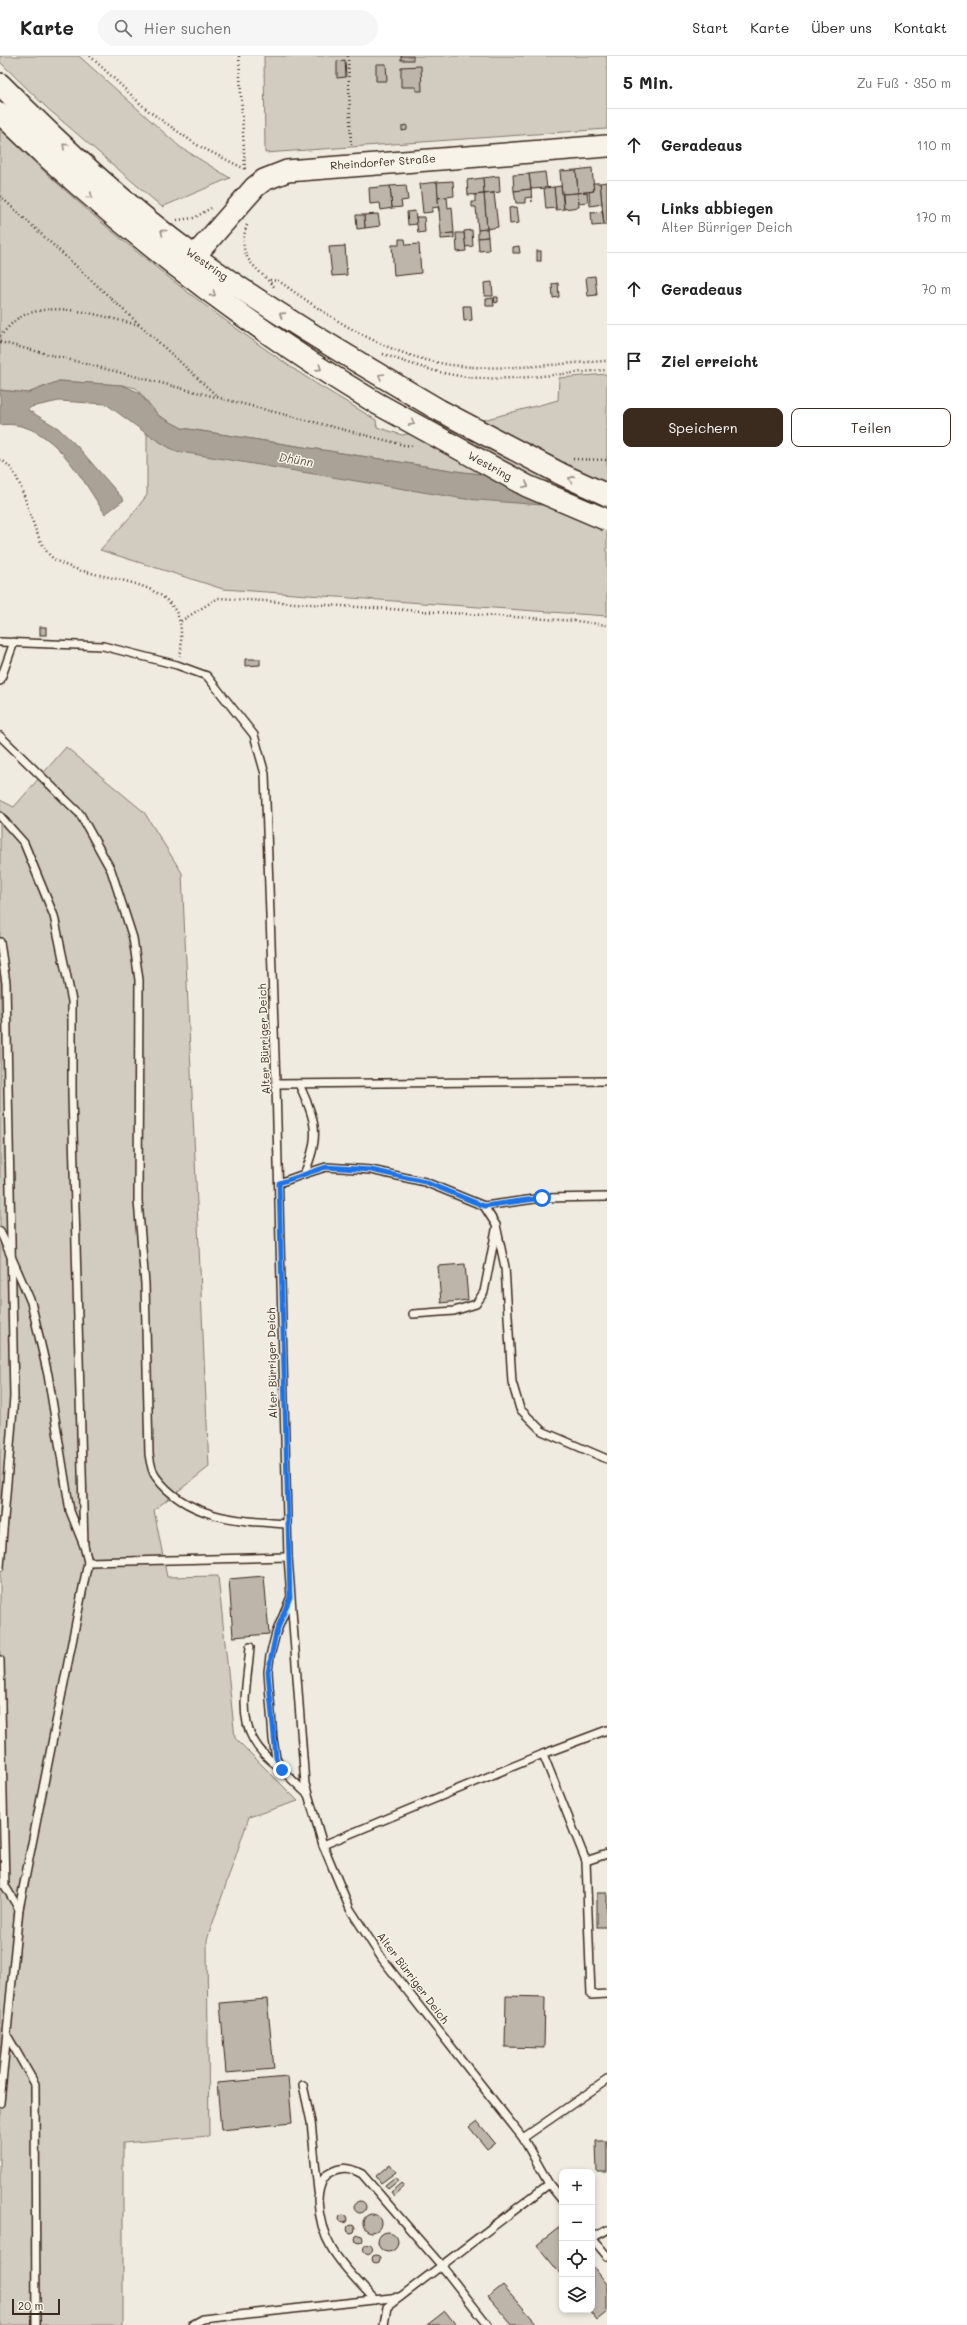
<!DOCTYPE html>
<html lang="de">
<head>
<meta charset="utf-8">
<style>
  :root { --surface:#fff; --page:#f6f6f6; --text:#222; --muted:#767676; --line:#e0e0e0; --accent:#3b2a1e }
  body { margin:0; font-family:Mali,sans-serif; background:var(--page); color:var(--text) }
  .controls { position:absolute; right:12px; bottom:12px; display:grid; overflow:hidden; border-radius:8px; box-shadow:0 2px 6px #0003 }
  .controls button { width:36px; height:36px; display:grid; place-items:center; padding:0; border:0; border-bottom:1px solid var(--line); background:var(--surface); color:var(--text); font:20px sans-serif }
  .scale { position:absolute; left:12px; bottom:10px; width:48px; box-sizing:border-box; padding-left:4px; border:2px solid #3b2a1e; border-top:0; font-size:11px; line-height:14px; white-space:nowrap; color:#3b2a1e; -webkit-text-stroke:3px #f7f3e8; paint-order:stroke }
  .stop { position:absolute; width:12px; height:12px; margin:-9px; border:3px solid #1a73e8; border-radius:50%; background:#fff }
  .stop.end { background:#1a73e8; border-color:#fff; box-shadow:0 1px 4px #0008 }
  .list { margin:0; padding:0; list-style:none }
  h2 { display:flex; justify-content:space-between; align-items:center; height:52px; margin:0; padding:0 16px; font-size:17px }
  h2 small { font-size:13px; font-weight:400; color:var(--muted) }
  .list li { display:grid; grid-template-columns:26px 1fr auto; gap:12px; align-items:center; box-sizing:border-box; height:72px; padding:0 16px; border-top:1px solid var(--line) }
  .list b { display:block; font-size:15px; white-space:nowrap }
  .list p { margin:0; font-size:13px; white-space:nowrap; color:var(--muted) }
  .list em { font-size:13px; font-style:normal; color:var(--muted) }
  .actions { display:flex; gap:8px; padding:12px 16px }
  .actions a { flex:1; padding:9px 0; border:1px solid var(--accent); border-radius:8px; text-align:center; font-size:14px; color:var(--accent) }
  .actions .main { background:var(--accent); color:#fff }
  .icon { flex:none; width:22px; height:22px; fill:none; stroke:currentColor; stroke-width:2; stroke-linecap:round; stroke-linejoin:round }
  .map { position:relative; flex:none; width:607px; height:2269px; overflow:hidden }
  header { display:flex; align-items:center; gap:24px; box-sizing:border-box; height:56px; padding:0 20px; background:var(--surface); border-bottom:1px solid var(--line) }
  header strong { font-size:19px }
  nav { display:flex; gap:22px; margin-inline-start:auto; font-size:14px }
  .search { width:280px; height:36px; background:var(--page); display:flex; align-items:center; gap:10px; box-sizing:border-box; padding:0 14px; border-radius:22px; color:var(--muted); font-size:15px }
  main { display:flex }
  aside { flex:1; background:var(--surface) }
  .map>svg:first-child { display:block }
</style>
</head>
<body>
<header>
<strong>Karte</strong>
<div class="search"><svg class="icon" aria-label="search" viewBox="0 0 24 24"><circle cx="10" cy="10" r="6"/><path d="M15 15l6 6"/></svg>Hier suchen</div>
<nav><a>Start</a><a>Karte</a><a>Über uns</a><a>Kontakt</a></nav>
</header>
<main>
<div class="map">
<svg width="607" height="2269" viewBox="0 0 607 2269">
  <rect width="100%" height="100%" fill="#efebe0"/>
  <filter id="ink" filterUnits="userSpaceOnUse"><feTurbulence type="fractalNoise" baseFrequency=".025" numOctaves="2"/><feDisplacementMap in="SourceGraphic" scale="8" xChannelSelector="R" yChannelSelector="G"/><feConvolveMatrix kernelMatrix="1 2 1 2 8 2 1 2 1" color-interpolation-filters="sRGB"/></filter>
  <g filter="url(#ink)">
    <g fill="#d1cbc0" stroke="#867a6f">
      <path d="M0 0H79L180 91 230 122 162 151 47 52 0 6Z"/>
      <path d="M264 0H607V73L265 97Z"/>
      <path d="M0 73C86 158 181 235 281 304 311 326 344 344 376 364L377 371 402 379 487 363 558 344 559 322 607 318V430L570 428 463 416 182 372 159 360 136 332 122 329 59 325 28 337 0 334Z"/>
      <path d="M147 378 175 395 607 454V560L223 533 100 494 131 460 147 439Z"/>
      <path d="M66 691 144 756 182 817 209 1411 154 1454 167 1521 218 1520 235 1682 298 1745 249 1761 207 1884 209 2080 123 2087V2269H0V744L14 751Z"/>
    </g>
    <path fill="#aaa296" stroke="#7e7266" d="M59 325 122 329 138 336 159 360 182 372 463 416 570 428 607 430V454L465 443 175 395 147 378 106 348 59 345 31 351 28 354 58 372 77 390 124 444 105 458C82 423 50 362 0 369V334L28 337Z"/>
    <g fill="#bdb5aa" stroke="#3b2a1e">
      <rect x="401" y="0" width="12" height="4"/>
      <path d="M345 4 346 21 337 22V5Z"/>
      <path d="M376 8H386L387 25H376Z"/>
      <path d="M421 10 422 35H416V31H401V11Z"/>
      <path d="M407 69V74L402 75V70Z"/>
      <path d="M592 112 594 135 578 137 576 114Z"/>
      <path d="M576 114 578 137 562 138 560 115Z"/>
      <path d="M545 116 547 132 531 133 529 118Z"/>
      <path d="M529 118 531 133 514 135 513 119Z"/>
      <path d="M499 120 500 136 484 138 483 122Z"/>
      <path d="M483 122 484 138 468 139 467 124Z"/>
      <path d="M453 125 454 140 438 142 437 126Z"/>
      <path d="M437 126 439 155 438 151 432 152V156L423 157 420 128Z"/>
      <path d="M607 126V169H604L600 127Z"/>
      <path d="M593 127H600L602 148 590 150 589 136 594 135Z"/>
      <path d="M406 129 408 144 401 145 402 151 392 152 390 130Z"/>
      <path d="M390 130 392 152 381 154 380 147 370 148 369 132Z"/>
      <path d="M561 130 564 153 556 154 554 131Z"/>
      <path d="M554 131 556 152 546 153 544 132Z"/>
      <path d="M531 133 532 146 531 141 525 142V147H516L514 135Z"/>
      <path d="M587 136 588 146 579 147 578 137Z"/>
      <path d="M494 137 498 171 487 173 484 138Z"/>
      <path d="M578 137 579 151 564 153 563 138Z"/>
      <path d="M484 138 487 173 478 174 476 151H472V146H475V139Z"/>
      <path d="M447 141 448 152 452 151 454 177 441 178 438 142Z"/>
      <path d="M517 151 519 167 510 168 509 152Z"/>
      <path d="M602 154 604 169 592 170 591 155 592 157 602 156Z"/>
      <path d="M415 155 417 168 408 169 407 156Z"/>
      <path d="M378 158 380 170 365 172 364 159Z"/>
      <path d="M356 159H364L365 172 357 173Z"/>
      <path d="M416 161H424L425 176 418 177Z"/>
      <path d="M487 173 488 181 478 182V174Z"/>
      <path d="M472 174 473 190 465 191 464 175Z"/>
      <path d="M454 177V182L441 183V178Z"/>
      <path d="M456 177H464L466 195 457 196Z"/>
      <path d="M488 181 489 194 479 195 478 182Z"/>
      <path d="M399 183H405L406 189 419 188 421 217 394 220 392 189H399Z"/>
      <path d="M345 190 347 219 332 220 329 191Z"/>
      <path d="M519 190 520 197H513V191Z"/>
      <rect x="537" y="195" width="4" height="10"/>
      <path d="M595 220 597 239 588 240 586 221Z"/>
      <path d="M492 226 493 240H485L484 227Z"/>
      <path d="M558 227 559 241 553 242 552 228Z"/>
      <path d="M494 241H498V246L495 247Z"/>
      <path d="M493 242 494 250H486V243Z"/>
      <path d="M463 250H471L472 264 464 265Z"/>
      <rect x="40" y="571" width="6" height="8"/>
      <path d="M245 603H260V609L245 610Z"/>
      <path d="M465 1208 468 1244 441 1247 438 1210Z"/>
      <path d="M264 1520 269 1578 233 1581 229 1523Z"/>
      <rect x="597" y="1837" width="10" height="34"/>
      <path d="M506 1940 545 1941 544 1992 505 1991Z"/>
      <path d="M267 1943 274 2013 226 2017 220 1947Z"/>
      <path d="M288 2021 292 2067 221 2074 217 2027Z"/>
      <path d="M477 2065 495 2087 487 2093 469 2071Z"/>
      <path d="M596 2085H607V2116H597Z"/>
      <path d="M390 2108 396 2116 381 2127 376 2120Z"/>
      <path d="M395 2121 398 2125 388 2133 385 2129Z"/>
      <path d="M401 2127 404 2131 394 2140 391 2136Z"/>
      <circle cx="360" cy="2151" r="6"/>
      <circle cx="372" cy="2167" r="9"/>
      <circle cx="343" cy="2163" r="4"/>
      <circle cx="351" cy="2173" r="4"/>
      <path d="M561 2170 562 2171V2220L537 2189Z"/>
      <circle cx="388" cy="2186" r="10"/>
      <circle cx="359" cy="2183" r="4"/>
      <circle cx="368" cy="2193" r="4.5"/>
      <circle cx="376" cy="2203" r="4"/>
      <path d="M592 2209 607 2228V2256L597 2264 589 2254H592Z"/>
      <path d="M503 2229 538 2269H512L488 2241Z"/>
      <path d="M445 2255 456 2269H427Z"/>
    </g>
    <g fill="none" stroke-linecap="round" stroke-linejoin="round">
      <g stroke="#3b2a1e" stroke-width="10">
        <g id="lane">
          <path d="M0 586 103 590 177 609 207 620 254 679 265 718 276 1028 288 1501 305 1728 323 1789 350 1853 383 1904 523 2082 549 2128 562 2144"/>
          <path d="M0 625 14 586"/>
          <path d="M0 680 80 758 111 814 133 882 139 924 138 1145 145 1228 149 1398C150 1405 152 1416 156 1421 187 1463 240 1465 287 1468"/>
          <path d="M0 760 24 787 54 860 72 945V1038L84 1490"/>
          <path d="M0 886 6 927 14 1341 0 1511"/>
          <path d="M276 1028 607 1025"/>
          <path d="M304 1118 326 1111 371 1114 425 1126 484 1150 542 1142 607 1141"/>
          <path d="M279 1127 304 1118C321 1080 316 1065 299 1028"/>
          <path d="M484 1150 496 1169 505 1211 512 1326 520 1353 542 1375 607 1403"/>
          <path d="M0 1175 31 1246 48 1319 70 1455 84 1490 88 1506 288 1501"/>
          <path d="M413 1258 454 1255 476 1248 484 1236 496 1174"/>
          <path d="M290 1543 276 1577 270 1600 268 1616 273 1683 276 1702 282 1714 306 1737"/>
          <path d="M250 1591C246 1642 232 1680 281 1712"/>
          <path d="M0 1604 5 1830 19 1853"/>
          <path d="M543 1698 586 1805 591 1939 607 1938"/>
          <path d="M323 1789 543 1698 607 1674"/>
          <path d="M586 1805 607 1798"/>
          <path d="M8 1981 35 2028 36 2269"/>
          <path d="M303 2029 311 2066 318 2135"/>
          <path d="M0 2047 19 1853 88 1506"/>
          <path d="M523 2082 607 2024"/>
          <path d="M592 2182 607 2200"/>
          <path d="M592 2182 607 2174"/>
          <path d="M375 2244C344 2210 320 2191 318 2143 318 2135 322 2122 328 2118 342 2110 349 2111 362 2118L441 2209 488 2269"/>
          <path d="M192 2269 203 2263 400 2241"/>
          <path d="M384 2269 387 2251 549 2128"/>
        </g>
      </g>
      <g stroke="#3b2a1e" stroke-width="24">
        <g id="secondary">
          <path d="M0 28C60 89 125 149 194 200 273 257 356 305 439 354"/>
          <path d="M0 57C115 168 240 266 378 348"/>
          <path d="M186 210 255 131 264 124 287 115 607 90"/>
        </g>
      </g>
      <g stroke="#3b2a1e" stroke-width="2.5" stroke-dasharray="1 3" stroke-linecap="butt">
        <path d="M90 0 146 53 197 89 245 113 244 115"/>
        <path d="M239 0 245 114"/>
        <path d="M348 0 351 91"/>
        <path d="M0 140 218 341"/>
        <path d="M177 164 194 162 211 152"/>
        <path d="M247 169C235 203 257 210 275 232"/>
        <path d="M270 224 279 225C333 264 393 304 461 310 509 315 559 307 607 305"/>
        <path d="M0 280C6 274 13 265 20 261 56 243 102 261 139 269"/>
        <path d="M0 286 404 389 414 390"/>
        <path d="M383 298C408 307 433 316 460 320 504 327 562 317 607 314"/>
        <path d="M573 403 607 404"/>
        <path d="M0 404C26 412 29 485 54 503 90 528 179 516 181 576 181 584 182 592 180 600"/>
        <path d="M181 565 218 542 576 565 607 569"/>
      </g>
      <use href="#lane" stroke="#f7f3e8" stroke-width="7"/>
      <use href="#secondary" stroke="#f7f3e8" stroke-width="21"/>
      <g stroke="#3b2a1e" stroke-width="24" stroke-linecap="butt">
        <g id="secondary-bridge">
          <path d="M378 348 527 430 607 464"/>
          <path d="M439 354 563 419 607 439"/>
        </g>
      </g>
      <use href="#secondary-bridge" stroke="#f7f3e8" stroke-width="21"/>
    </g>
    <defs><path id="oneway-chevron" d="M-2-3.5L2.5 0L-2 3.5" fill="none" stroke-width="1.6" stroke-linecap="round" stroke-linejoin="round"/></defs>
    <g stroke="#998e83">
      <use href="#oneway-chevron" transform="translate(65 90) rotate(-137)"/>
      <use href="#oneway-chevron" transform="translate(90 140) rotate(41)"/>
      <use href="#oneway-chevron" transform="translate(163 176) rotate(-142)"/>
      <use href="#oneway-chevron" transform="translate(213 238) rotate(36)"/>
      <use href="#oneway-chevron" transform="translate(282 259) rotate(-147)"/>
      <use href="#oneway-chevron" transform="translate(319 312) rotate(33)"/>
      <use href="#oneway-chevron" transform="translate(381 320) rotate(-149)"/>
      <use href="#oneway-chevron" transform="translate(412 367) rotate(29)"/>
      <use href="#oneway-chevron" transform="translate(571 423) rotate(-156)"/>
      <use href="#oneway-chevron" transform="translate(526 429) rotate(27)"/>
    </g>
  </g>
  <g fill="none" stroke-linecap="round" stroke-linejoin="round" filter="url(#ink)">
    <path stroke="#1a73e8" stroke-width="5" d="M282 1714 276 1702 268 1616 276 1577 290 1541 279 1127 326 1111 371 1114 425 1126 484 1150 542 1142"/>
  </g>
  <g text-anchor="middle" stroke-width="3" stroke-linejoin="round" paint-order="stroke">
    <g font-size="11" fill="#3b2a1e" stroke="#f7f3e8">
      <text transform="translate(383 106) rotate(-4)" y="4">Rheindorfer Straße</text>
      <text transform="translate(207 208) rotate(35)" y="4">Westring</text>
      <text transform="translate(490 410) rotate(29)" y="4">Westring</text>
      <text transform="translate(264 983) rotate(-92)" y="4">Alter Bürriger Deich</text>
      <text transform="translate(272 1307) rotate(-91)" y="4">Alter Bürriger Deich</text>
      <text transform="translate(413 1922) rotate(53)" y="4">Alter Bürriger Deich</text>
    </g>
    <g font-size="12" font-style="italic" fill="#625448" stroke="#f7f3e8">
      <text transform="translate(296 404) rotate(9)" y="4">Dhünn</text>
    </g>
  </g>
</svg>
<div class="controls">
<button>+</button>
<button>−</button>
<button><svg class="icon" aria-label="locate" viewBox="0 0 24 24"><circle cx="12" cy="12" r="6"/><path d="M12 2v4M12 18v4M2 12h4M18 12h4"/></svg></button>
<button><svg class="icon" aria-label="layers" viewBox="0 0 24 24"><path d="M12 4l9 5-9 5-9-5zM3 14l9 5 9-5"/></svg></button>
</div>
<div class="scale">20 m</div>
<div class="stop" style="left:542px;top:1142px"></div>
<div class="stop end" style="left:282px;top:1714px"></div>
</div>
<aside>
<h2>5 Min.<small>Zu Fuß · 350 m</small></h2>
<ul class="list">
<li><svg class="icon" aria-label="ahead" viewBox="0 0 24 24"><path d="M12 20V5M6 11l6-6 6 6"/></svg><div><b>Geradeaus</b></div><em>110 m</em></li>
<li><svg class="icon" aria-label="left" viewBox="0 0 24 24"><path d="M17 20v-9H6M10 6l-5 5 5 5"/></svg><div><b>Links abbiegen</b><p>Alter Bürriger Deich</p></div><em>170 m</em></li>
<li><svg class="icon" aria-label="ahead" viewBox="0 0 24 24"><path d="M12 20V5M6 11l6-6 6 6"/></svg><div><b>Geradeaus</b></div><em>70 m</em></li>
<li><svg class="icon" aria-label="arrive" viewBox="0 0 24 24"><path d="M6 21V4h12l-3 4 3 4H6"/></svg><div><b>Ziel erreicht</b></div></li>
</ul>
<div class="actions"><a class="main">Speichern</a><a>Teilen</a></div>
</aside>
</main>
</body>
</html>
